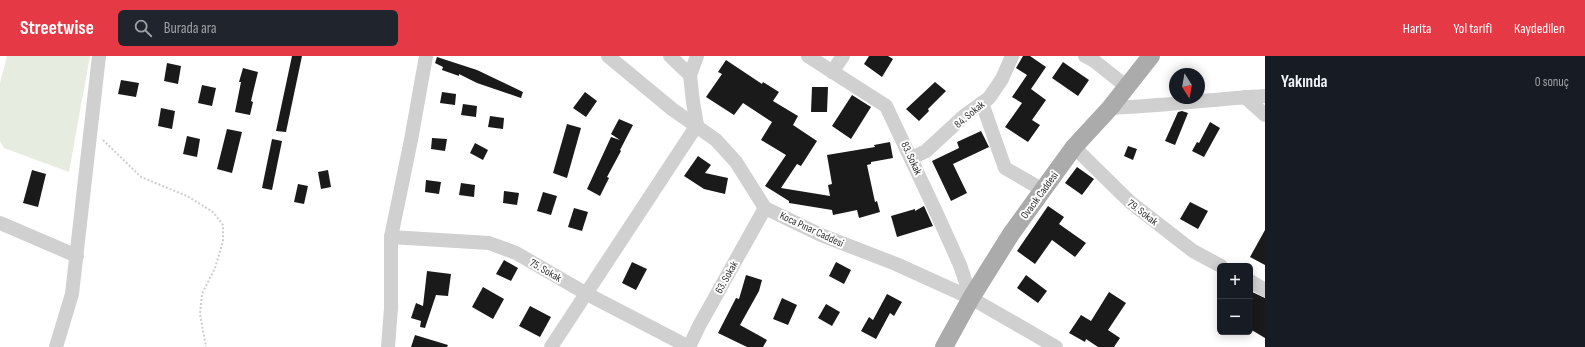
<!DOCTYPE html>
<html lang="tr">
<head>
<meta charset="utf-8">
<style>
  :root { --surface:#171b24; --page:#20242c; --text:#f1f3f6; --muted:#9ea1a6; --line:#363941; --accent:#e63946 }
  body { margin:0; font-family:"Sofia Sans Condensed",sans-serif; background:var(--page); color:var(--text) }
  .controls { position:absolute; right:12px; bottom:12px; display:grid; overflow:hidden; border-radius:6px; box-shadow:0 2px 10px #0003 }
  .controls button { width:36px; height:36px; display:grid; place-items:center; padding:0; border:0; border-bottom:1px solid var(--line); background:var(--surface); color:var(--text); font:20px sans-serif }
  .compass { position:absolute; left:1169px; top:12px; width:36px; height:36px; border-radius:50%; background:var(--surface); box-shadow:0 2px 10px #0003; rotate:169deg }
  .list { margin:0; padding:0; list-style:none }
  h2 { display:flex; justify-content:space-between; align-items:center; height:52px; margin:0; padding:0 16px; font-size:17px }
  h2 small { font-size:13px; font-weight:400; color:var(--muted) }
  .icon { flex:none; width:22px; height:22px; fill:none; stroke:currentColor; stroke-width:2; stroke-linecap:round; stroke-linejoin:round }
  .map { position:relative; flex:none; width:1265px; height:291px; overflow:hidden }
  header { display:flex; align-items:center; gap:24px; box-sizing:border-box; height:56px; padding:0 20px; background:var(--accent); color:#fff }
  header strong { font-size:19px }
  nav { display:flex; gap:22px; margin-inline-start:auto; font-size:14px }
  .search { width:280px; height:36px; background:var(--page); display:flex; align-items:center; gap:10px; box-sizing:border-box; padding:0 14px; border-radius:6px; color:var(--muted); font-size:15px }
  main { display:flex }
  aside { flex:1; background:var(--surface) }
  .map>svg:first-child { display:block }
</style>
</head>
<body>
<header>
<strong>Streetwise</strong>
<div class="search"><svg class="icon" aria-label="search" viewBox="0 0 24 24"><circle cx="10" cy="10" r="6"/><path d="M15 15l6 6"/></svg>Burada ara</div>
<nav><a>Harita</a><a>Yol tarifi</a><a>Kaydedilen</a></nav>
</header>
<main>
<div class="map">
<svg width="1265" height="291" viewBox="0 0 1265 291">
  <rect width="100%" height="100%" fill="#fff"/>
  <path fill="#e6ecdf" d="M7 0H90L69 116 4 92 0 85V27Z"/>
  <g fill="#1a1a1a">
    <path d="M292 0H302L286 76 276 75Z"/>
    <path d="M869 0H888L893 3 882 21 864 8Z"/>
    <path d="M1023 0H1030L1046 11 1031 33 1046 44 1032 64 1040 69 1028 86 1005 71 1022 47 1012 41 1027 19 1016 12Z"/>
    <path d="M437 1 477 14 523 36 521 42 477 27 459 18V20L442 14 443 11 435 7Z"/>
    <path d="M726 4 762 28 763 26 779 36 773 45 798 60 793 69 817 85 801 110 797 108 781 132 830 140 828 129 832 128 827 99 875 91 874 89 890 86 893 102 871 106V108L867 109 875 146 877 145 880 156 859 162 857 154 833 159 832 154 789 147V145L765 130 786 99 761 84 772 66 743 47 734 59 706 41 722 18 718 16Z"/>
    <path d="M1063 6 1089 24 1078 40 1052 22Z"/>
    <path d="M167 7 181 10 178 28 164 25Z"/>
    <path d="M243 12 258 16 251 45 253 46 250 59 235 56 241 26H239Z"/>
    <path d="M121 24 139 27 136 41 118 38Z"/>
    <path d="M935 26 946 35 928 53 929 55 919 65 906 53Z"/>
    <path d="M202 29 216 32 212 50 198 47Z"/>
    <path d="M812 31H828L827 56H811Z"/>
    <path d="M442 36 456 38 455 49 440 47Z"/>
    <path d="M585 36 597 45 586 61 573 52Z"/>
    <path d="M852 39 871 51 851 83 832 70Z"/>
    <path d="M463 48 477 50 476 61 461 59Z"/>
    <path d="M161 52 175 55 172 73 158 70Z"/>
    <path d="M1182 55 1188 57 1175 89 1165 85 1178 56Z"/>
    <path d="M490 60 504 62 503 73 488 71Z"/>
    <path d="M619 63 633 69 620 94 621 95 607 121 609 122 600 140 587 133 611 81 620 84 611 78Z"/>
    <path d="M1210 66 1220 72 1204 101 1192 95 1197 86 1199 87Z"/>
    <path d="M567 68 581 72 567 122 553 117Z"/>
    <path d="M227 73 242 76 232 117 217 113Z"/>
    <path d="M981 75 989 91 953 108 967 137 951 145 932 105 959 92 957 86Z"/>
    <path d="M187 80 200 83 197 101 183 98Z"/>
    <path d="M432 82 447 83 445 95 431 93Z"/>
    <path d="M272 83 282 85 272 134 262 132Z"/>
    <path d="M475 87 488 94 483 104 470 97Z"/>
    <path d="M1128 90 1137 93 1133 104 1124 100Z"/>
    <path d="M698 100 711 109 705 117 728 122 725 138 704 133 684 120Z"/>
    <path d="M1077 111 1094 123 1082 139 1065 127Z"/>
    <path d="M32 114 46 118 38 151 23 147Z"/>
    <path d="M328 114 331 131 321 133 318 116Z"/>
    <path d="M426 124 441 126 439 138 425 136Z"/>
    <path d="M461 127 475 129 474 141 459 139Z"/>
    <path d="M298 128 308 130 304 148 294 146Z"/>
    <path d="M504 135 519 137 517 149 503 147Z"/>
    <path d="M543 136 557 140 551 159 537 155Z"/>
    <path d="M1190 146 1208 155 1198 173 1180 163Z"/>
    <path d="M924 150 933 170 897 181 891 160 915 153V155Z"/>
    <path d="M1048 150 1064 161 1059 168 1086 187 1075 201 1052 184 1035 208 1017 195Z"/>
    <path d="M574 152 588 156 582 175 568 171Z"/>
    <path d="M1265 174V209L1250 201Z"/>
    <path d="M504 204 518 212 511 225 496 218Z"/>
    <path d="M632 206 647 213 636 234 622 227Z"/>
    <path d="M836 206 851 214 844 228 829 220Z"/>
    <path d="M427 215 451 218 448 240 436 239 425 272 420 271 421 265 411 262 416 247 423 250Z"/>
    <path d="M746 219 762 224 759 235 740 269 767 284 763 291H747L718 277 736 242 739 243Z"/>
    <path d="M1026 219 1047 235 1038 247 1017 232Z"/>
    <path d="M483 231 504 243 493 263 472 251Z"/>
    <path d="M1250 235 1265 242V282L1250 273Z"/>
    <path d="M1109 236 1126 247 1108 274 1120 282 1114 291H1098L1086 283 1085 286 1069 277 1081 259 1091 265Z"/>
    <path d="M887 238 902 246 894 260 890 257 876 283 861 275 869 261 873 264Z"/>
    <path d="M782 242 797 249 788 269 773 263Z"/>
    <path d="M826 248 840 256 832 270 818 262Z"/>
    <path d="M530 250 551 261 540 281 519 270Z"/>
    <path d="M415 279 448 289 447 291H411Z"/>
  </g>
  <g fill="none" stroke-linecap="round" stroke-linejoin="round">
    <path stroke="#cdcdcd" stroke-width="2" stroke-dasharray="2 2" stroke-linecap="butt" d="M103 84 141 121 187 140 213 156 223 169V185L215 212 202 238 200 258 206 291"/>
    <g stroke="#d0d0d0" stroke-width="14">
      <path d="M608 0 672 53 716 84 736 106 765 152 821 179 896 208 971 242 1056 291"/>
      <path d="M670 0 690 19"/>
      <path d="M808 0 886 50 937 158 960 209 971 242"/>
      <path d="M1085 0 1093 4 1127 31"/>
      <path d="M832 16 843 0"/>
      <path d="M1245 41 1265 59"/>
      <path d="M982 47 1005 112 1043 134"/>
      <path d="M1110 52C1162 50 1213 43 1265 40"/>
      <path d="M1074 91 1130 146 1193 195 1221 210"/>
      <path d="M912 102 926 95 964 60 989 42 1002 23 1012 0"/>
      <path d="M0 167 77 200"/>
      <path d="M391 181 489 187 516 197 587 238 689 291"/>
      <path d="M1250 225 1265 234"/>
      <path d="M56 291 72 238 99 0"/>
      <path d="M388 291 391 252V181L411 84 426 0"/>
      <path d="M551 291 697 69 693 46 690 19 697 0"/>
      <path d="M689 291 699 270 765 152"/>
    </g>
    <path stroke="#ababab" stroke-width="18" d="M944 291 971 242 1011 178 1074 91 1110 52 1151 0"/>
  </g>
  <g text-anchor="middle" stroke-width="4" stroke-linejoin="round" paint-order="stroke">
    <g font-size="11" fill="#333" stroke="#fff">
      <text transform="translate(969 58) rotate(-40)" y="4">84. Sokak</text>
      <text transform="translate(912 102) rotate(65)" y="4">83. Sokak</text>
      <text transform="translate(1039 139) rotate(-54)" y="4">Ovacık Caddesi</text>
      <text transform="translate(1143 156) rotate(38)" y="4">79. Sokak</text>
      <text transform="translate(812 173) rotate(25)" y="4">Koca Pınar Caddesi</text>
      <text transform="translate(546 214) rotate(30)" y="4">75. Sokak</text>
      <text transform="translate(726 221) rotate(-61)" y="4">63. Sokak</text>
    </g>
  </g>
</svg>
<div class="controls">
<button>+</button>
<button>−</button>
</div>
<svg class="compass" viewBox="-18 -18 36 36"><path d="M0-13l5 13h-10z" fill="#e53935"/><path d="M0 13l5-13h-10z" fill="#9ea1a6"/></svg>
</div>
<aside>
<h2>Yakında<small>0 sonuç</small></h2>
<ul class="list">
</ul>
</aside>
</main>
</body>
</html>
